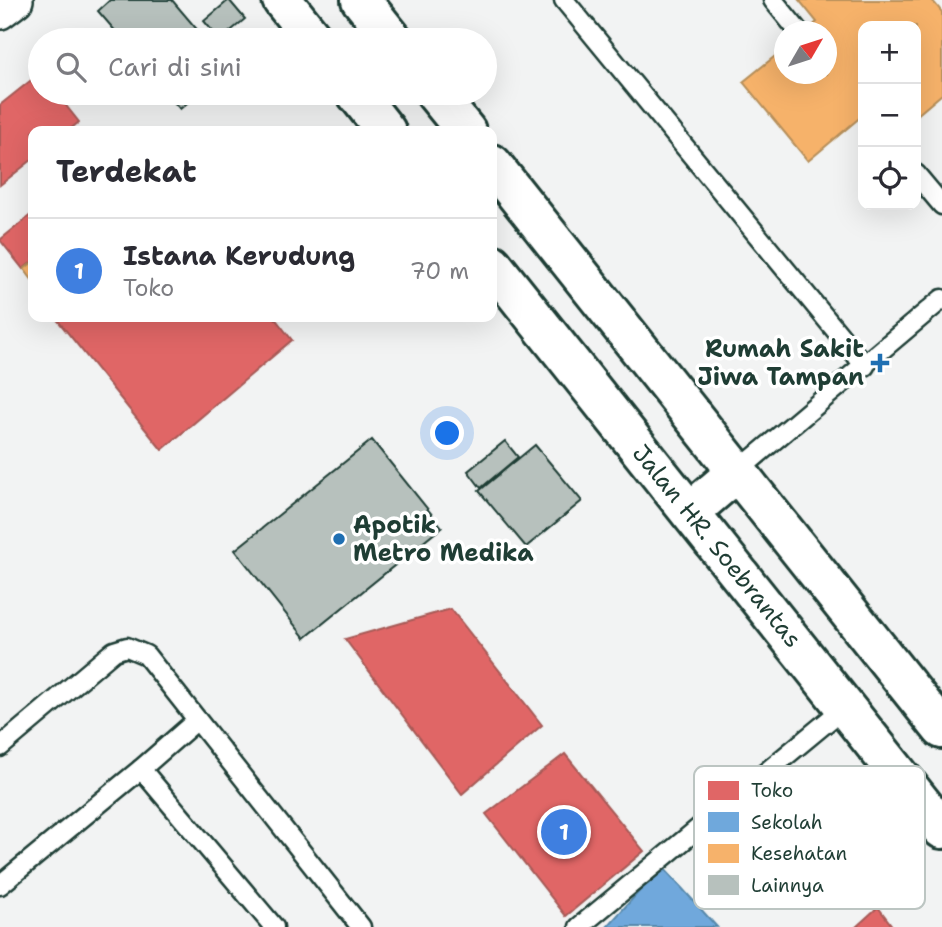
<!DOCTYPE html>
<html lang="id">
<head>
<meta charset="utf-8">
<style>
  :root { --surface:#fff; --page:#f2f2f3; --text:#2b2b33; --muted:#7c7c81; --line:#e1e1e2; --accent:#111827 }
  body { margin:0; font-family:"Shantell Sans",sans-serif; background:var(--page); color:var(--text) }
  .controls { position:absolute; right:21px; top:21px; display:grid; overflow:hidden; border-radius:14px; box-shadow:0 7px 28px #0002 }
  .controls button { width:63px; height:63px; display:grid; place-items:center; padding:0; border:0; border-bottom:2px solid var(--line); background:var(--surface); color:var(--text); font:35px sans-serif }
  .compass { position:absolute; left:774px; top:21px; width:63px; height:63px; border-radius:50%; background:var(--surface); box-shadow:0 7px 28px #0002; rotate:51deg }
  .you { position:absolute; left:448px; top:434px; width:24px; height:24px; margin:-18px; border:5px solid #fff; border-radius:50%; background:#1a73e8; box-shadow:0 0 0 10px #1a73e833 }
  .badge { display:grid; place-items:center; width:46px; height:46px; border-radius:50%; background:var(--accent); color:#fff; font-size:23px; font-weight:700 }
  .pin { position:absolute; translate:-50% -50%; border:4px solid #fff; box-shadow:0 2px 7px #0006 }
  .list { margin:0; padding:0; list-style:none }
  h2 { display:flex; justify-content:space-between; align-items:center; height:91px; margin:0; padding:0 28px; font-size:30px }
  h2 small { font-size:23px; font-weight:400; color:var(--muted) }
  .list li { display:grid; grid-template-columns:46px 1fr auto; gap:21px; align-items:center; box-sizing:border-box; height:105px; padding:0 28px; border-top:2px solid var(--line) }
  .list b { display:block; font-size:26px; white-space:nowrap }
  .list p { margin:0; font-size:23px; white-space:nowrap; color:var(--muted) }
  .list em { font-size:23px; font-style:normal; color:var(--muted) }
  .icon { flex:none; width:38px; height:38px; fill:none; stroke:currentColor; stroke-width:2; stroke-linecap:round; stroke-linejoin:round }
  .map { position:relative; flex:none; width:942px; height:927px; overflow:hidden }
  .search { position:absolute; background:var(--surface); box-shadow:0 7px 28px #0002; left:28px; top:28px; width:469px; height:77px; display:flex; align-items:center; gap:18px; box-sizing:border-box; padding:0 24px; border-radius:38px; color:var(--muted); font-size:26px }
  .panel { position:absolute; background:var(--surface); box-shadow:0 7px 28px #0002; left:28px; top:126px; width:469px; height:196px; border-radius:14px }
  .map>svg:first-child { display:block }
</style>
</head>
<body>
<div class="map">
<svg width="942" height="927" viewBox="0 0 942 927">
  <rect width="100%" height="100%" fill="#f2f3f3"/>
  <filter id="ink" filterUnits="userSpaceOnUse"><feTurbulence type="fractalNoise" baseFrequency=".0143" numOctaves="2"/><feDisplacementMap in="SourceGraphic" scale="14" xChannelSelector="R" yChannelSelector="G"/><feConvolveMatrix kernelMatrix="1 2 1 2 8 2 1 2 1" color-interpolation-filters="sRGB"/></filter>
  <g filter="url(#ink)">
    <g fill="#e06666" stroke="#a65a57" stroke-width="2">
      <path d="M40 73V93H56L79 122 68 131H33V159L0 185V105Z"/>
      <path d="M33 213V261L23 269 0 240Z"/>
      <path d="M55 317H274L292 340 162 450Z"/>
      <path d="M451 609 542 725 462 794 345 639Z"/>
      <path d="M565 754 644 851 566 916 486 814Z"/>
      <path d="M878 907 893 927H856Z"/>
    </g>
    <path fill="#6fa8dc" stroke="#5788aa" stroke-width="2" d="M662 866 717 927H607Z"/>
    <g fill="#f6b26b" stroke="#b68f5a" stroke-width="2">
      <path d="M799 0H932L942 12V94L916 116V26H863V115L808 161 743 82 785 48V74H827V32H805L817 22Z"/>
      <path d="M33 262V281L24 269Z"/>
    </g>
    <g fill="#b7c1bd" stroke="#1f3d34" stroke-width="2">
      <path d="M110 0H172L206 40H123L98 11Z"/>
      <path d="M229 0 245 19 220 40 204 21Z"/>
      <path d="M166 93H199L180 109Z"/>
      <path d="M372 440 442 527 305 638 235 550Z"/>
      <path d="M505 441 518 457 481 488 468 471Z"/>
      <path d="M535 445 582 501 526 547 479 491Z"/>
    </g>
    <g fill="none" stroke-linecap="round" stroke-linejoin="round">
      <g stroke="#1f3d34" stroke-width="23">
        <g id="lane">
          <path d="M564 0 865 366"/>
          <path d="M773 0 799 32"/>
          <path d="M916 174 942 205"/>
          <path d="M738 471 942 299"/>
          <path d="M0 747 114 651 127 647 146 655 361 927"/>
          <path d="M141 769 197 720"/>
          <path d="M0 885 141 769 274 927"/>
          <path d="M579 927 845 707"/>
        </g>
      </g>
      <g stroke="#1f3d34" stroke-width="38">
        <path id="street" d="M0 12 16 0"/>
      </g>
      <g stroke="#1f3d34" stroke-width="44">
        <g id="primary">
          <path d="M282 0 314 40"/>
          <path d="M361 0 393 40"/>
          <path d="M356 93 386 131"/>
          <path d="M435 93 466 131"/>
          <path d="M492 164 942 729"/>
          <path d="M492 264 942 829"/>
          <path d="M690 512 738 471"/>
        </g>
      </g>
      <use href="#lane" stroke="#fff" stroke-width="18"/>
      <use href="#street" stroke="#fff" stroke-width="33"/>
      <use href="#primary" stroke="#fff" stroke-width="38"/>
    </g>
  </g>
  <g fill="#1f6fb2" stroke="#fff" stroke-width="2.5">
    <path d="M876.5 352.5h7v7h7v7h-7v7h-7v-7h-7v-7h7z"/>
    <circle cx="339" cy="539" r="7"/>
  </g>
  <g text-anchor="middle" stroke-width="7" stroke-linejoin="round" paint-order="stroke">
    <g font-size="24" font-weight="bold" fill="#1f3d34" stroke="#fff" text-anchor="end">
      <text x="864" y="357">Rumah Sakit<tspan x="864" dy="28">Jiwa Tampan</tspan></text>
      <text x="353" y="533" text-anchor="start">Apotik<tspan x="353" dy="28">Metro Medika</tspan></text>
    </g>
    <g font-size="24" fill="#1f3d34" stroke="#fff">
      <text transform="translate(717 546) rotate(51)" y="8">Jalan HR. Soebrantas</text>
    </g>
  </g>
  <rect x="694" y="766" width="231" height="143" rx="10" fill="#fff" stroke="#bcc5c2" stroke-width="2"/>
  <rect x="708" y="781" width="31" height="19" fill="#e06666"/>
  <rect x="708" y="812" width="31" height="20" fill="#6fa8dc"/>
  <rect x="708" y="844" width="31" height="19" fill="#f6b26b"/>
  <rect x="708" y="875" width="31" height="20" fill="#b7c1bd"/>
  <g font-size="19" fill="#1f3d34">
    <text x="751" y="797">Toko</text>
    <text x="751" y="829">Sekolah</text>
    <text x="751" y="860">Kesehatan</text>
    <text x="751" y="892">Lainnya</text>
  </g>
</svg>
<div class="controls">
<button>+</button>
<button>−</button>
<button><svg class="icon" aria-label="locate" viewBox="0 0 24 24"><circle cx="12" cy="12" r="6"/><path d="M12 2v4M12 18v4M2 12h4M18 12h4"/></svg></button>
</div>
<svg class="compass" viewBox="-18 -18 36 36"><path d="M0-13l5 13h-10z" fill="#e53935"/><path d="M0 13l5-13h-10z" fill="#7c7c81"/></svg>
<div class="you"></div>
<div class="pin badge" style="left:564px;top:832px;background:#3f7fe0">1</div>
<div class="search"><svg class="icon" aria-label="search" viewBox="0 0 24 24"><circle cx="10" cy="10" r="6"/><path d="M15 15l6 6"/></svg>Cari di sini</div>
<section class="panel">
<h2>Terdekat<small></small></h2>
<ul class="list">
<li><span class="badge" style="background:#3f7fe0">1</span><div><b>Istana Kerudung</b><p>Toko</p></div><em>70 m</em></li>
</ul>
</section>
</div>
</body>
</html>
